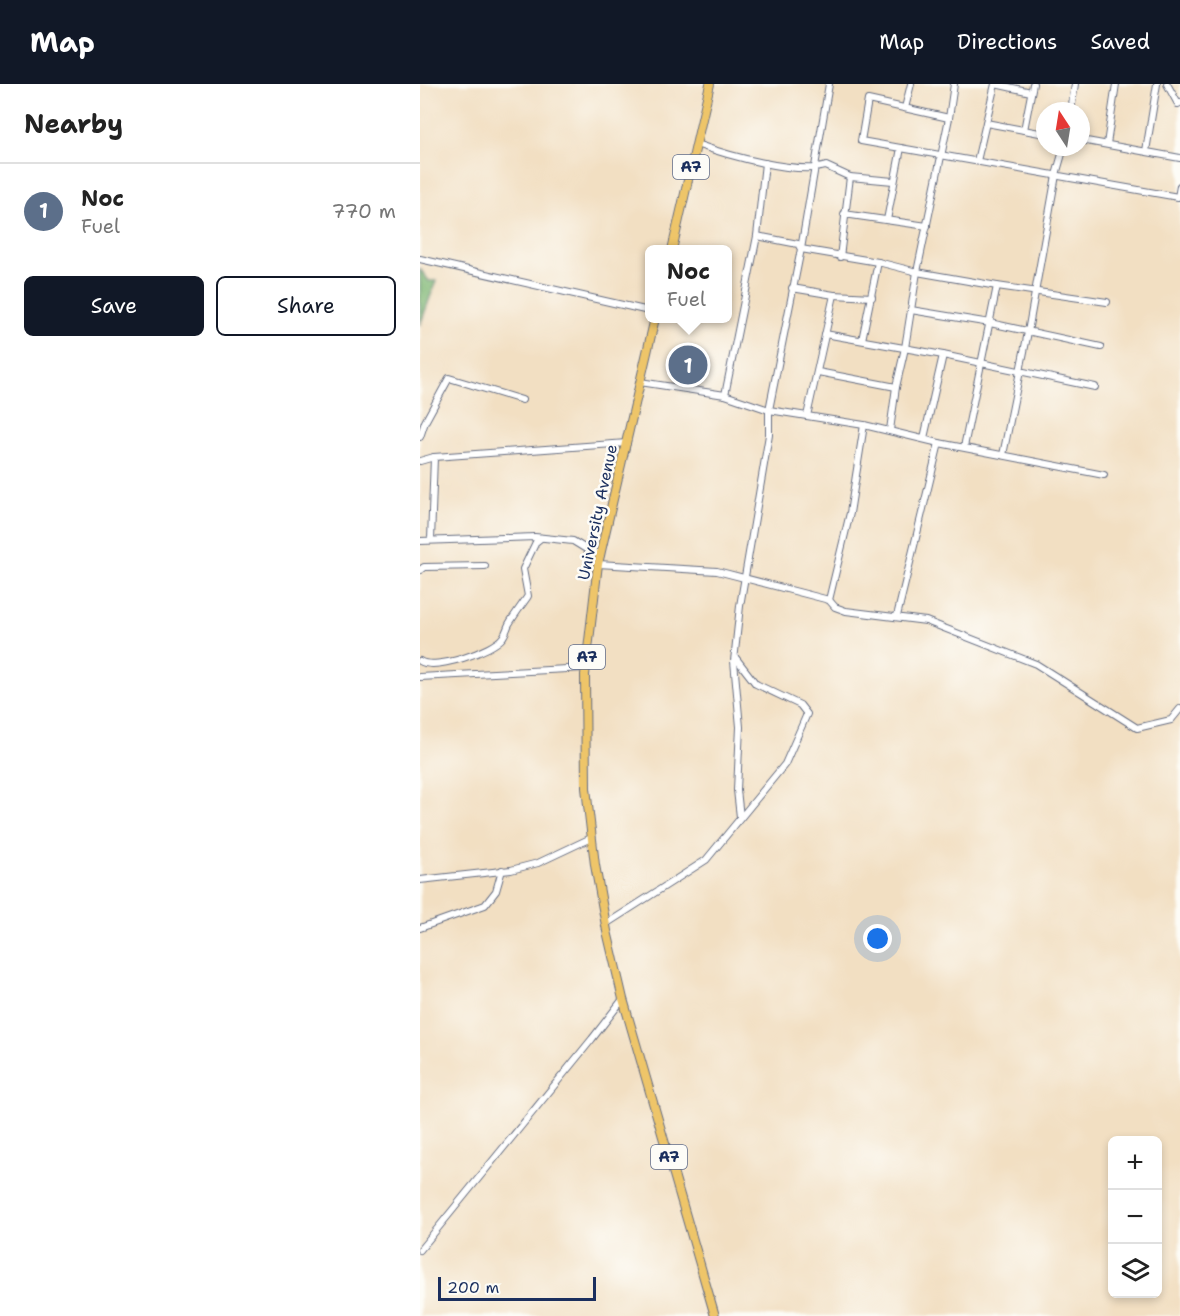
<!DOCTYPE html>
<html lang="en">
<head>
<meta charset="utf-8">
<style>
  :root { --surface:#fff; --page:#f6f6f6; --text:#222; --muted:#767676; --line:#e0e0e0; --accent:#111827 }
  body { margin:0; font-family:"Shantell Sans",sans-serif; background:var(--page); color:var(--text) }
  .controls { position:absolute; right:18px; bottom:18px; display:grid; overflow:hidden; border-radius:9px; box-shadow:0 3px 9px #0003 }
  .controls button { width:54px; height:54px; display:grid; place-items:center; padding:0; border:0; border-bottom:2px solid var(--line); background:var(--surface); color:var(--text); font:30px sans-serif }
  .compass { position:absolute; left:616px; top:18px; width:54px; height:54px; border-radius:50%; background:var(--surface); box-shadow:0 3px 9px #0003; rotate:348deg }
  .scale { position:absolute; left:18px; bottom:15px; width:158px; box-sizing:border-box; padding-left:6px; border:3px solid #1b2f5e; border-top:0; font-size:16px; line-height:21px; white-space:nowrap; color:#1b2f5e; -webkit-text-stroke:4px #fdfcf7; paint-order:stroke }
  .you { position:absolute; left:458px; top:855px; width:21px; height:21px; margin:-15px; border:4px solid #fff; border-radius:50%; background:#1a73e8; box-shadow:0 0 0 9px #1a73e833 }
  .badge { display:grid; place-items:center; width:39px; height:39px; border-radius:50%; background:var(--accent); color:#fff; font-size:20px; font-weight:700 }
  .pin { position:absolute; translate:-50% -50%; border:3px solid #fff; box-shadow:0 2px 6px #0006 }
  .popup { position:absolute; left:225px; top:161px; width:87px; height:78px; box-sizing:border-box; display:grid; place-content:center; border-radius:9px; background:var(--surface); filter:drop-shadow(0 2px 4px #0005); font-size:20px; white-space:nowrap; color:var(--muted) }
  .popup b { font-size:22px; color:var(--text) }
  .popup::after { content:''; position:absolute; left:50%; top:100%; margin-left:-12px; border:12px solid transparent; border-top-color:var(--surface) }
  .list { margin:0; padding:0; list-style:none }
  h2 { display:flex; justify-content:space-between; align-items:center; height:78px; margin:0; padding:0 24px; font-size:26px }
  h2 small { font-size:20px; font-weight:400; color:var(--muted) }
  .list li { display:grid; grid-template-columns:39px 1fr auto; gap:18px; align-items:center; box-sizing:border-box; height:96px; padding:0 24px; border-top:2px solid var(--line) }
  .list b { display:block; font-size:22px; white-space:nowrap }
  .list p { margin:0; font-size:20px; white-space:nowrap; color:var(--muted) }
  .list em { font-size:20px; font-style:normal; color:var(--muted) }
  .actions { display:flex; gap:12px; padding:18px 24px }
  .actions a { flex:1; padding:14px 0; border:2px solid var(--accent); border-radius:9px; text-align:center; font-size:21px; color:var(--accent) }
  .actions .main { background:var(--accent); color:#fff }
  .icon { flex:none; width:33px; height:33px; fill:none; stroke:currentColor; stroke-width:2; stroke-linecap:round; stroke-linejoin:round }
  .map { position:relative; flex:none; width:760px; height:1232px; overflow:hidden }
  header { display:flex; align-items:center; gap:36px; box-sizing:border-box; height:84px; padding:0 30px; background:var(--accent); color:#fff }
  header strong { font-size:28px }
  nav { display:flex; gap:33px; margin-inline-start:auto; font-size:21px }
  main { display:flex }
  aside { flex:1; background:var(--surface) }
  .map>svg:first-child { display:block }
</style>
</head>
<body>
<header>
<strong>Map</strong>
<nav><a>Map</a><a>Directions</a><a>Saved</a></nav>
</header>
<main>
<aside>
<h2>Nearby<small></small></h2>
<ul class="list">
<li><span class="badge" style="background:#5c6f8a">1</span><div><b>Noc</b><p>Fuel</p></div><em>770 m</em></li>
</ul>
<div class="actions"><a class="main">Save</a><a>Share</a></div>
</aside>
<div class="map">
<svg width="760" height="1232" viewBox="0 0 760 1232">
  <rect width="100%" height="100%" fill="#fdfcf7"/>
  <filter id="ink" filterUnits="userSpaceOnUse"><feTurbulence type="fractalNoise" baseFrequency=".0167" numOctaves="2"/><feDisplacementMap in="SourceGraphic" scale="12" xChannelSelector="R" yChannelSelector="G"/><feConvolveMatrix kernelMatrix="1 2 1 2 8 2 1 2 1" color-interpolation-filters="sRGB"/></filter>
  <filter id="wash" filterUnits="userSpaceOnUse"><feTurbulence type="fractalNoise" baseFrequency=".008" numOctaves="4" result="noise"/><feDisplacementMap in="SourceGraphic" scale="24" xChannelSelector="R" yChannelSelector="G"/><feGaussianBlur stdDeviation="1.35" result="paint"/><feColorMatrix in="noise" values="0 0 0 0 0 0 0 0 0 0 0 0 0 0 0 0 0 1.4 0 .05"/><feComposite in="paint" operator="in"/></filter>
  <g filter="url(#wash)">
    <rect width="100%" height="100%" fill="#f2dfc2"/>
    <path fill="#81b876" stroke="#4e746a" stroke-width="1.5" d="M0 185 9 197H16L0 241Z"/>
  </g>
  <g filter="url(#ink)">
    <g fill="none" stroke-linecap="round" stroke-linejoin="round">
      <g stroke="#666d81" stroke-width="8">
        <g id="minor">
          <path d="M575 0 611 8"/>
          <path d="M747 0 758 20 760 19"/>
          <path d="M485 24 491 0"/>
          <path d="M651 27 655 0"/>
          <path d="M529 34 448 16 441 57 758 113 760 102"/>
          <path d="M566 39 625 50"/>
          <path d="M604 46 613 0"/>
          <path d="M661 56 760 74"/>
          <path d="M276 60C307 71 376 91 406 82L430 93 473 97"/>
          <path d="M687 60 696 0"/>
          <path d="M726 67 737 0"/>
          <path d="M557 77 575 0"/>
          <path d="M424 130 507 142"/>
          <path d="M467 136 481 64"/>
          <path d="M337 152 378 160 381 165 458 178 497 188 577 202 687 218"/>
          <path d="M420 173 430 93"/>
          <path d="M0 175 229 227"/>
          <path d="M372 204 414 211 387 332"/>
          <path d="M414 211 452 213"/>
          <path d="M491 226 570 239 681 263"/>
          <path d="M405 250 523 271 675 303"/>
          <path d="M442 256 458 178"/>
          <path d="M398 288 476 303"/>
          <path d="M220 298 305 311 349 326 444 341 519 359 684 391"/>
          <path d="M305 311 337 152 345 79"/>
          <path d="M470 346 476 303 485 264 497 188 529 34 534 0"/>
          <path d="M0 353 5 338 29 294 102 316"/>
          <path d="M504 354 523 271"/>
          <path d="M544 363 577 202"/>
          <path d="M583 371 608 248 636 91 644 63"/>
          <path d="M0 377 14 373"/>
          <path d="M11 456 14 373 207 359"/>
          <path d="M0 457 115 453 153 457 166 465 181 471"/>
          <path d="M178 480 297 487 409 516 415 523 426 527 506 537 616 580 717 644 751 636 760 625"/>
          <path d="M0 486 4 483 65 482"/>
          <path d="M409 516 430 429 444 341"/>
          <path d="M477 532 519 359"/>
          <path d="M0 577C15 587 73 567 83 553 86 549 87 544 89 540 95 530 102 521 108 512L103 485 116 458 121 454"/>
          <path d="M0 593 166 584"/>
          <path d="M320 733 317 706 320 643 314 577 320 522 349 351V326L381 165 409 0"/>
          <path d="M0 796 91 786 118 779 171 754"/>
          <path d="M186 840 286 776 365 680 387 630 380 621 336 600 315 573"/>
          <path d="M0 844 65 821 76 807 82 786"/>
          <path d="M0 1166 172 955 203 915"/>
        </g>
      </g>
      <g stroke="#666d81" stroke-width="10">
        <g id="highway">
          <path d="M252 166 290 0"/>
          <path d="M235 234 178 480 165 591 166 704 175 781 187 847 203 915 295 1232"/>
        </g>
      </g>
      <use href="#minor" stroke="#fff" stroke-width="6"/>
      <use href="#highway" stroke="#eec569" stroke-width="8"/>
    </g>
  </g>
  <g text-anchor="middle" stroke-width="5" stroke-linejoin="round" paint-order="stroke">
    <g fill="#fdfcf7" stroke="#5f6c8c" stroke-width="1.5">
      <rect x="253" y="71" width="36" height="24" rx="4.5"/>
      <rect x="149" y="561" width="36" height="24" rx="4.5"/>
      <rect x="231" y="1061" width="36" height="24" rx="4.5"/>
    </g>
    <g font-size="15" font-weight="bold" fill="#1b2f5e">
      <text x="271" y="88">A7</text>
      <text x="167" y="578">A7</text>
      <text x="249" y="1078">A7</text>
    </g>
    <g font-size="16" fill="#1b2f5e" stroke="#fdfcf7">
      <text transform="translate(177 428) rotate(-78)" y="6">University Avenue</text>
    </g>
  </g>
</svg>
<div class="controls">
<button>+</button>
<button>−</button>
<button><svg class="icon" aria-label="layers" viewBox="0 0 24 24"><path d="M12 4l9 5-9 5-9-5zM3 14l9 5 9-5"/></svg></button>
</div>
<svg class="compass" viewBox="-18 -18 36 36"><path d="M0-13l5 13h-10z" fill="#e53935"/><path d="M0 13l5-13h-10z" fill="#767676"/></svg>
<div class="scale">200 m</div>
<div class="you"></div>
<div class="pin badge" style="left:268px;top:281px;background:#5c6f8a">1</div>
<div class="popup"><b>Noc</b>Fuel</div>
</div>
</main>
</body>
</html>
